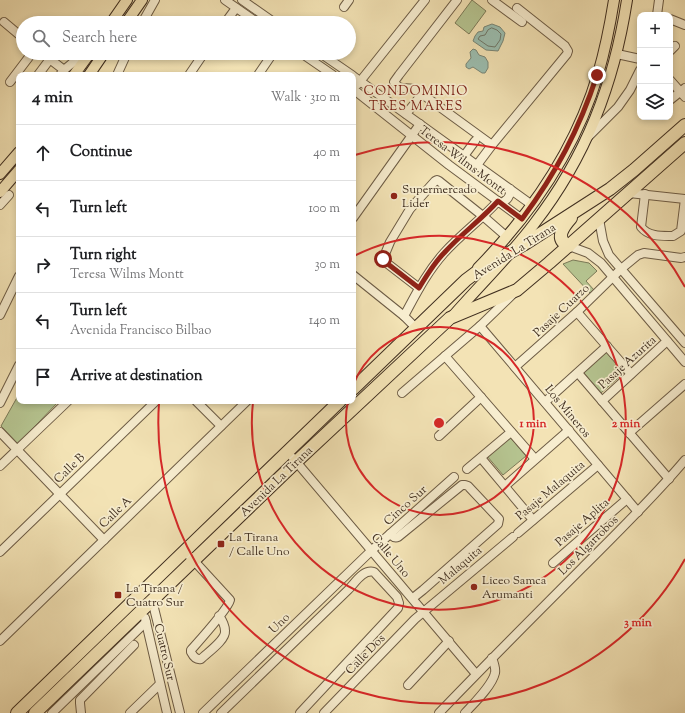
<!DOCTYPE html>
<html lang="en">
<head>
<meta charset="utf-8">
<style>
  :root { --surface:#fff; --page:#f6f6f6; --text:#202124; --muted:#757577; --line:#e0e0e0 }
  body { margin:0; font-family:"Sorts Mill Goudy",serif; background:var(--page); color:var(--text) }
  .controls { position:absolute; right:12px; top:12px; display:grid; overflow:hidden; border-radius:8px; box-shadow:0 2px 6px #0003 }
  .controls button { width:36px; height:36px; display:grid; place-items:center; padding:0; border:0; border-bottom:1px solid var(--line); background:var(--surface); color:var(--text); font:20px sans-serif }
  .stop { position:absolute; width:12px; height:12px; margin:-9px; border:3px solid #8f2418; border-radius:50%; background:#fff }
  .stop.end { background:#8f2418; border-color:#fff; box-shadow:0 1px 4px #0008 }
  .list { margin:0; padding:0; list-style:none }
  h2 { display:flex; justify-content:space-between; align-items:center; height:52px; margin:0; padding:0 16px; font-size:17px }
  h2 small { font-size:13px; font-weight:400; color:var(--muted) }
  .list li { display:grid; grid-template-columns:26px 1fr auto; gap:12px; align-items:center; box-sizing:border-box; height:56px; padding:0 16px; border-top:1px solid var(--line) }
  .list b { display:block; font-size:15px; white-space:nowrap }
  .list p { margin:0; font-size:13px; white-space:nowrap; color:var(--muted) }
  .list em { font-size:13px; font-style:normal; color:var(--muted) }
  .icon { flex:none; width:22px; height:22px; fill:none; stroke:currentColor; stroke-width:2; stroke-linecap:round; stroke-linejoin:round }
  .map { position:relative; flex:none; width:685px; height:713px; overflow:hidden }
  .search { position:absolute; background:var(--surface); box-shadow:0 2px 6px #0003; left:16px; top:16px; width:340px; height:44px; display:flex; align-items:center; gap:10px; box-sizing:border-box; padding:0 14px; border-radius:22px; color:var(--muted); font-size:15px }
  .panel { position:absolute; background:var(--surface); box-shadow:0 2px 6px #0003; left:16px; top:72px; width:340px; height:332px; border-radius:8px }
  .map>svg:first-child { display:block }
</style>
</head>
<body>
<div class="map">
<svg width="685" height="713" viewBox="0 0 685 713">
  <rect width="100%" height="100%" fill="#f3e3b5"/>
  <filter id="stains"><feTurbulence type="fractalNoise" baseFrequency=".005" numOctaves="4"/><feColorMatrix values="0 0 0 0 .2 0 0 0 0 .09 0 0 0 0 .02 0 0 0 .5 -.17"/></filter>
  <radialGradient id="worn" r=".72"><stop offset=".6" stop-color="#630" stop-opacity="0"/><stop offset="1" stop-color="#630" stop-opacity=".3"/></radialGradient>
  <g fill="#b6c591" stroke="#7b7a58">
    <path d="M472 0 486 11 469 34 455 23Z"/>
    <path d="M573 260 589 263 597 271 586 281 594 290 590 293 563 264Z"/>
    <path d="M606 352 625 372 601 393 583 372Z"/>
    <path d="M19 394V401H59L18 444 1 426Z"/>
    <path d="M510 437 526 456 503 475 487 456Z"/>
  </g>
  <g fill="#9bbeb0" stroke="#778576">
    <path d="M492 24 500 27 505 33 503 41 498 51 486 50 473 41 475 36 478 32 483 31 484 27Z"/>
    <path d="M473 49 476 50 479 55 485 57 488 62V68L485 73H482L473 67 469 69 466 67V64L471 58 470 52Z"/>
  </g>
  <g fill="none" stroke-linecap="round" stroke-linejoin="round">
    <path stroke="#6e7668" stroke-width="1" d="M492 28 497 30 501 34 500 40 495 47 488 46 478 39 480 36 485 35 488 30Z"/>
    <g stroke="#6d5c45" stroke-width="10">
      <g id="minor">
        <path d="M225 0 258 23"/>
        <path d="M242 0 275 23"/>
        <path d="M457 0 399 75 394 82C400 91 404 87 413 89 416 89 419 92 422 94L492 145"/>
        <path d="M492 0 522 22"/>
        <path d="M344 7 349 0"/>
        <path d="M657 15 659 0"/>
        <path d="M670 19 685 25"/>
        <path d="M4 22 23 38"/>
        <path d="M142 23 155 0"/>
        <path d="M225 23 236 8"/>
        <path d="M670 51 675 46"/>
        <path d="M42 53 64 70"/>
        <path d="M301 53 333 75"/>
        <path d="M320 53 352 75"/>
        <path d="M617 54 640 59"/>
        <path d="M38 75 50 59"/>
        <path d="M60 75 64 70 84 53"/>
        <path d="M117 75 127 53"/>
        <path d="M189 75 204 53"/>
        <path d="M258 75 273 53"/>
        <path d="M353 76 532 205"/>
        <path d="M670 80 685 97"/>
        <path d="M10 82 32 53"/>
        <path d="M358 84 425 0"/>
        <path d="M353 89 449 165 522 219"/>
        <path d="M670 100 685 88"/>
        <path d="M406 114 422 94"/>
        <path d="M588 137 618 107 630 90 640 70"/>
        <path d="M464 156 475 141"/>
        <path d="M477 165 492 145 567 54 568 51 565 46 517 8"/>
        <path d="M629 193 685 199"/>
        <path d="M645 194 641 227C649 237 662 236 673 236L681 231 685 199"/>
        <path d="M500 203C507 201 511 196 510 189"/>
        <path d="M0 205 9 195"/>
        <path d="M353 218 420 124"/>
        <path d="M599 219 603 241 609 255 685 343"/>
        <path d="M569 246 588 253 601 263 685 362"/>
        <path d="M353 275 404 316 416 328"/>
        <path d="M419 288 384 261 383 259 390 242 410 209 435 181 437 180 439 181 484 217 507 237"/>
        <path d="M577 312 631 374"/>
        <path d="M0 315 19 276"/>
        <path d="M404 316C416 294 427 272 444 253 461 234 481 220 498 201"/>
        <path d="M480 326 638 512"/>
        <path d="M445 356 535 459"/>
        <path d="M515 367 577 312 621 269 638 255 644 253 681 258 685 257"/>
        <path d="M578 373 669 479"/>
        <path d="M402 393 480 326 513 294"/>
        <path d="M196 401 221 426"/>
        <path d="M602 401 667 341"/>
        <path d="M545 402 607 346"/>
        <path d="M0 403 19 365"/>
        <path d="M0 432 104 540"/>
        <path d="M629 433 685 384"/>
        <path d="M439 436 481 397"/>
        <path d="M293 458 476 674"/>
        <path d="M481 458 533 520"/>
        <path d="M0 466 68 401"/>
        <path d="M467 469 511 432"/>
        <path d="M505 486 569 430"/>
        <path d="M518 533 598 465"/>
        <path d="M390 534C393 536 394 539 398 537L462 485H465L468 486 499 519 498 524 423 590 413 598"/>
        <path d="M185 551 230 600C228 609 199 641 191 650V652C193 656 196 660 201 659 207 653 226 640 225 631 225 626 222 620 219 616"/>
        <path d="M0 552 156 401"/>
        <path d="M553 563 627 499"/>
        <path d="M152 600 180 713"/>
        <path d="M145 618 167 713"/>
        <path d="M0 641 247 401"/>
        <path d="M408 685 449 641"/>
        <path d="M52 713 146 622"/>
        <path d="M81 713 80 703V700L134 645"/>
        <path d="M130 713 160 684"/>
        <path d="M203 713 372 550 454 477"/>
        <path d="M221 713 348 590C355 583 363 569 374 572L397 597 399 603 398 608 300 713"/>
        <path d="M324 713 415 619 513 537"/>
        <path d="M439 713C486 664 534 616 582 568 617 533 653 498 685 460"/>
        <path d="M465 713C474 703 492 686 495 673 496 668 494 663 492 658"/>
      </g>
    </g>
    <g stroke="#402f20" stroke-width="12">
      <g id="major">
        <path d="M111 23 127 0"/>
        <path d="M126 23 142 0"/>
        <path d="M74 75 90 53"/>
        <path d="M89 75 104 53"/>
        <path d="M0 174 19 152"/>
        <path d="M0 192 19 170"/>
        <path d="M478 268C532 213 576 148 598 74 605 50 610 25 614 0"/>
        <path d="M452 317C479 286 509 257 534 224 586 157 614 84 627 0"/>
      </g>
    </g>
    <g stroke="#402f20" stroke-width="14">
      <g id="highway">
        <path d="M569 246C554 239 563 227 571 218"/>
        <path d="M353 389 466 280 482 268 523 245 610 189 634 170 685 125"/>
        <path d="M17 713 340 401"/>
        <path d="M35 713 296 462 450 318 517 290 549 263 685 143"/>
      </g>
    </g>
    <use href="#minor" stroke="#f7edcf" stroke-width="8"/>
    <use href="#major" stroke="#f3e3b5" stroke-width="10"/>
    <use href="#highway" stroke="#f3e3b5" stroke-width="12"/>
  </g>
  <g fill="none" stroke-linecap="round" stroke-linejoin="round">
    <path stroke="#8f2418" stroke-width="5" d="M383 259 384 261 419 288C427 275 434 263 444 253 461 234 481 220 498 201L522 219C556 173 579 130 597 75"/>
  </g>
  <g fill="none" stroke="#d62828" stroke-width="2">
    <path d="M353 385A94 94 0 1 1 348 401"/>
    <path d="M354 256A187 187 0 1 1 253 402"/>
    <path d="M685 559A281 281 0 0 1 159 403M355 155A281 281 0 0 1 685 287"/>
  </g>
  <g fill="#8f2418" stroke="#f7edcf" stroke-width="1.5">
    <circle cx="394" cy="196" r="4"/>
    <rect x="217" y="540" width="8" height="8" rx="2"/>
    <circle cx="474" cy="587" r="4"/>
    <rect x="114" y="591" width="8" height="8" rx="2"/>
  </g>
  <g text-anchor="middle" stroke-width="3.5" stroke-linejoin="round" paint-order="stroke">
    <g font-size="12" fill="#402f20" stroke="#f7edcf">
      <text transform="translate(463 160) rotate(37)" y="4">Teresa Wilms Montt</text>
      <text transform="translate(514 251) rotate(-32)" y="4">Avenida La Tirana</text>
      <text transform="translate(561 310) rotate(-43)" y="4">Pasaje Cuarzo</text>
      <text transform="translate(627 362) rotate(-42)" y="4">Pasaje Azurita</text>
      <text transform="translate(568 411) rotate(50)" y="4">Los Mineros</text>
      <text transform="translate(69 468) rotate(-44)" y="4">Calle B</text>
      <text transform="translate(276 481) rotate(-44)" y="4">Avenida La Tirana</text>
      <text transform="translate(550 490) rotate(-40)" y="4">Pasaje Malaquita</text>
      <text transform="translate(405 505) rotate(-42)" y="4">Cinco Sur</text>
      <text transform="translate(115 512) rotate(-44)" y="4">Calle A</text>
      <text transform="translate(582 522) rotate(-41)" y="4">Pasaje Aplita</text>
      <text transform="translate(588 545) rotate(-45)" y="4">Los Algarrobos</text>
      <text transform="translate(391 555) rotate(50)" y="4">Calle Uno</text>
      <text transform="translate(460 565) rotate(-40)" y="4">Malaquita</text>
      <text transform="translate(279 623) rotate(-44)" y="4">Uno</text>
      <text transform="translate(165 652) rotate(77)" y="4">Cuatro Sur</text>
      <text transform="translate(365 654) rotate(-46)" y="4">Calle Dos</text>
    </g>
    <g font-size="12" fill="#402f20" stroke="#f7edcf" text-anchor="start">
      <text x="402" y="193">Supermercado<tspan x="402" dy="14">Lider</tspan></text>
      <text x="229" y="541">La Tirana<tspan x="229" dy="14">/ Calle Uno</tspan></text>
      <text x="482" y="584">Liceo Samca<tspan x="482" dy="14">Arumanti</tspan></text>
      <text x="126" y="592">La Tirana /<tspan x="126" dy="14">Cuatro Sur</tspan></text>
    </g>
    <g font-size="13" letter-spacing="1" fill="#7a1f14" stroke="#f7edcf">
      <text x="416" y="95">CONDOMINIO<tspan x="416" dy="15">TRES MARES</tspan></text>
    </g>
  </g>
  <circle cx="439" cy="423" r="6" fill="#d62828" stroke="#f7edcf" stroke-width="2"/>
  <g font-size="12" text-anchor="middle" font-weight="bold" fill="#d62828" stroke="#f7edcf" stroke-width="3.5" stroke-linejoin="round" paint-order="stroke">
    <text x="533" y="427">1 min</text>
    <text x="626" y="427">2 min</text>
    <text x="638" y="626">3 min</text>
  </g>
  <rect width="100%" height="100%" filter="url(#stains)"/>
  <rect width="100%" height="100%" fill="url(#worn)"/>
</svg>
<div class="controls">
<button>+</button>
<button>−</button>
<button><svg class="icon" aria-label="layers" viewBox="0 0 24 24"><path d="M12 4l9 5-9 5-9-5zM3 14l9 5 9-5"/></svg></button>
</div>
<div class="stop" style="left:383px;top:259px"></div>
<div class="stop end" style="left:597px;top:75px"></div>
<div class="search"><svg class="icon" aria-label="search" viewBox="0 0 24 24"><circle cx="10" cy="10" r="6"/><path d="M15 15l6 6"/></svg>Search here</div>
<section class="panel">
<h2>4 min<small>Walk · 310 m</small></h2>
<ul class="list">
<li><svg class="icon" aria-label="ahead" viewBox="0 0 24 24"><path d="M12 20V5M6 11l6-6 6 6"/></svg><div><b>Continue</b></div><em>40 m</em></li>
<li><svg class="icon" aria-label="left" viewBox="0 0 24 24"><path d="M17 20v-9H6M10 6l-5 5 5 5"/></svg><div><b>Turn left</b></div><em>100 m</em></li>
<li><svg class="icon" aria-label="right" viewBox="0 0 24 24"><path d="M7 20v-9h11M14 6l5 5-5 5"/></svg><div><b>Turn right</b><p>Teresa Wilms Montt</p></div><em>30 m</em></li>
<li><svg class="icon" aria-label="left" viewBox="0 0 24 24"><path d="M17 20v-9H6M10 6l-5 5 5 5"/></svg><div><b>Turn left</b><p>Avenida Francisco Bilbao</p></div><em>140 m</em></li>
<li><svg class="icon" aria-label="arrive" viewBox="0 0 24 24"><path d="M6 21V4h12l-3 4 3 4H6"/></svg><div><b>Arrive at destination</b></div></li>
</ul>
</section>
</div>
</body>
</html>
